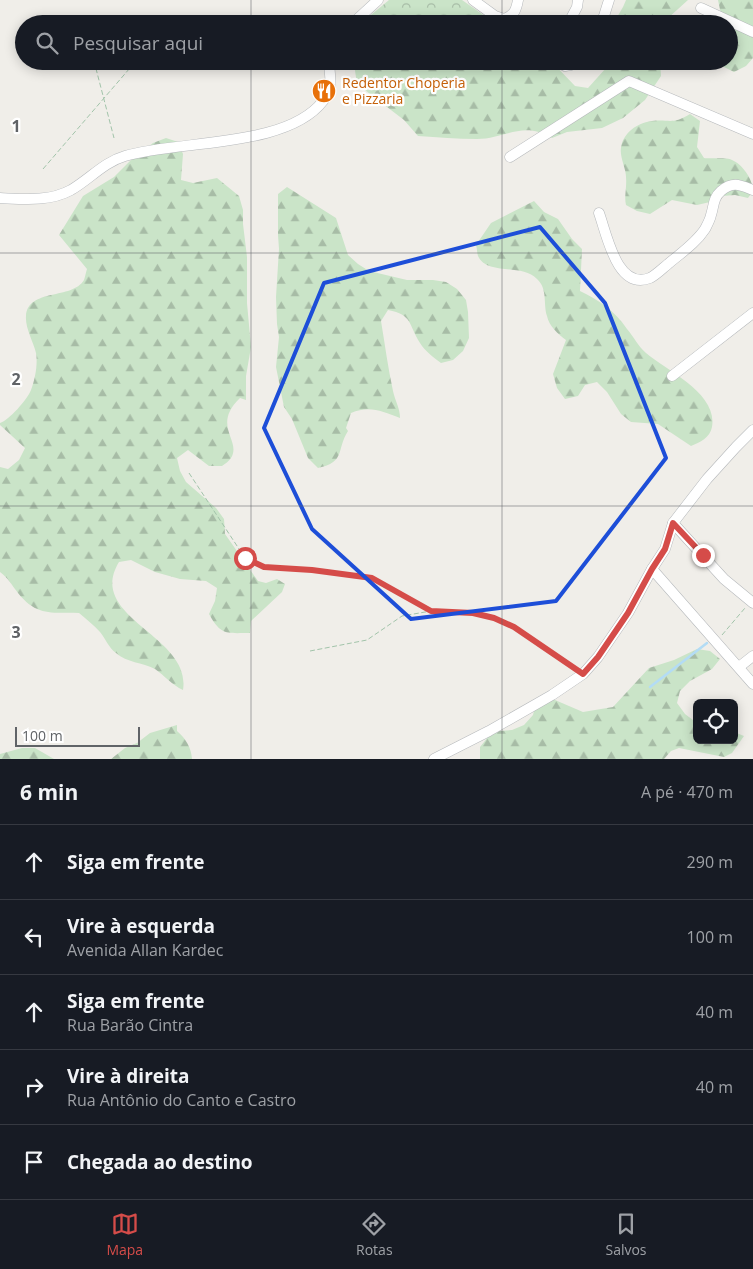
<!DOCTYPE html>
<html lang="pt">
<head>
<meta charset="utf-8">
<style>
  :root { --surface:#171b24; --page:#242831; --text:#f1f3f6; --muted:#9ea1a6; --line:#363941; --accent:#d54c49 }
  body { margin:0; font-family:"Open Sans",sans-serif; background:var(--page); color:var(--text) }
  .controls { position:absolute; right:15px; bottom:15px; display:grid; overflow:hidden; border-radius:8px; box-shadow:0 2px 12px #0003 }
  .controls button { width:45px; height:45px; display:grid; place-items:center; padding:0; border:0; border-bottom:1px solid var(--line); background:var(--surface); color:var(--text); font:25px sans-serif }
  .scale { position:absolute; left:15px; bottom:12px; width:125px; box-sizing:border-box; padding-left:5px; border:2px solid #606367; border-top:0; font-size:14px; line-height:18px; white-space:nowrap; color:#606367; -webkit-text-stroke:4px #fff; paint-order:stroke }
  .stop { position:absolute; width:15px; height:15px; margin:-11px; border:4px solid #d54c49; border-radius:50%; background:#fff }
  .stop.end { background:#d54c49; border-color:#fff; box-shadow:0 1px 5px #0008 }
  .list { margin:0; padding:0; list-style:none }
  h2 { display:flex; justify-content:space-between; align-items:center; height:65px; margin:0; padding:0 20px; font-size:21px }
  h2 small { font-size:16px; font-weight:400; color:var(--muted) }
  .list li { display:grid; grid-template-columns:32px 1fr auto; gap:15px; align-items:center; box-sizing:border-box; height:75px; padding:0 20px; border-top:1px solid var(--line) }
  .list b { display:block; font-size:19px; white-space:nowrap }
  .list p { margin:0; font-size:16px; white-space:nowrap; color:var(--muted) }
  .list em { font-size:16px; font-style:normal; color:var(--muted) }
  .icon { flex:none; width:28px; height:28px; fill:none; stroke:currentColor; stroke-width:2; stroke-linecap:round; stroke-linejoin:round }
  .map { position:relative; flex:none; width:753px; height:759px; overflow:hidden }
  .search { position:absolute; background:var(--surface); box-shadow:0 2px 12px #0003; left:15px; right:15px; top:15px; height:55px; display:flex; align-items:center; gap:12px; box-sizing:border-box; padding:0 18px; border-radius:28px; color:var(--muted); font-size:19px }
  .sheet { height:440px; background:var(--surface) }
  nav { display:flex; justify-content:space-around; align-items:center; box-sizing:border-box; height:70px; border-top:1px solid var(--line); background:var(--surface); font-size:14px; color:var(--muted) }
  nav a { display:grid; justify-items:center; gap:2px }
  nav .on { color:var(--accent) }
  .map>svg:first-child { display:block }
</style>
</head>
<body>
<div class="map">
<svg width="753" height="759" viewBox="0 0 753 759">
  <defs>
    <pattern id="forest-firs" width="22" height="20" patternUnits="userSpaceOnUse" patternTransform="scale(1.25)"><rect width="22" height="20" fill="#cae4c8"/><path d="M5 1l3.5 6h-7zM16 11l3.5 6h-7z" fill="#a7bca6"/></pattern>
    <pattern id="park-crowns" width="20" height="18" patternUnits="userSpaceOnUse" patternTransform="scale(1.25)"><rect width="20" height="18" fill="#cae4c8"/><path d="M2 6a3 3 0 1 1 6 0M12 15a3 3 0 1 1 6 0" fill="none" stroke="#a7bca6"/></pattern>
  </defs>
  <rect width="100%" height="100%" fill="#f0eee9"/>
  <g fill="url(#forest-firs)">
    <path d="M626 0H688L667 19 666 24H613L623 7Z"/>
    <path d="M718 0H753V58L746 66 734 72 722 66 719 61H729V24H723Z"/>
    <path d="M355 61H551L575 86 588 88 606 68 608 61H660L661 76 645 100 623 118 602 128 567 132 552 138C523 120 505 139 477 139 457 139 438 137 418 136L404 120 357 84 354 64Z"/>
    <path d="M690 114 700 121 697 147 704 158C711 159 727 157 732 160 742 164 753 179 753 191 752 194 749 196 748 198L735 195 722 196 710 202 697 205 672 200 650 214 637 211 626 205C624 196 627 187 626 177 626 170 622 162 621 154 619 136 635 123 652 121 670 119 672 125 690 114Z"/>
    <path d="M166 138 178 142 183 154 181 180 193 183 217 178 239 196 243 210V224L247 257V303L251 347 246 376V400L240 398C211 426 242 440 231 458 229 461 225 464 222 466H209L188 450 177 458 180 471 186 482 216 508 224 519 225 534 258 581 266 583 277 579 285 584 282 592 251 621 250 633C227 633 221 636 209 614L215 601 217 588 206 581 180 579 155 572 131 560 119 562C85 618 192 635 183 690 172 685 165 676 155 669 142 662 127 663 116 653 108 647 106 639 100 632 94 625 86 619 79 613 52 612 37 617 18 593 11 584 9 579 0 572V467L8 469 19 460 25 448 0 425V423C9 420 27 400 31 390 35 380 38 364 36 353 33 341 25 328 26 316 28 288 72 300 84 280 85 277 86 272 87 269L59 235 83 196 114 177 131 160 153 143Z"/>
    <path d="M287 187 336 218 348 255 358 264 369 271 407 280H433L446 282 457 289 466 300 468 312 469 338 463 351 453 360 441 363C433 357 425 351 420 343 408 324 413 315 388 310L381 321C385 345 388 368 393 391 395 401 400 408 400 418 382 411 369 405 351 413L346 428 348 431C336 450 346 462 318 468L308 458 292 419 284 407 276 367 279 337 277 324 276 297 279 249 278 235V194Z"/>
    <path d="M534 201 544 212 558 219 572 239 582 249 580 291C599 300 615 311 627 329 634 337 638 346 646 353 667 371 718 393 712 427 710 438 700 442 691 446L658 424 631 422 621 414 607 392 597 382 585 385 578 396 565 399 557 388 553 374 566 340C558 334 549 326 547 316 543 304 548 289 537 279 522 263 487 276 478 256 477 253 477 248 476 245L491 223Z"/>
    <path d="M697 649 710 651 720 659 712 669 690 681 680 691 677 703 685 714 697 723V740H734V732L744 736 732 753 724 757 679 748 671 751 664 759H480V747L488 737 499 731 512 730 524 725 533 715 536 702 548 697 583 712 613 707 649 668 674 660Z"/>
    <path d="M177 725V731C186 739 191 747 192 759H111L125 748 137 743 150 733Z"/>
    <path d="M22 748H35L54 759H0V754Z"/>
  </g>
  <path fill="url(#park-crowns)" d="M389 0H462L492 21 484 24H360Z"/>
  <g fill="none" stroke-linecap="round" stroke-linejoin="round">
    <path stroke="#b3dcf5" stroke-width="2.5" d="M650 687 707 643"/>
    <g stroke="#b5b8bb" stroke-width="11">
      <g id="minor">
        <path d="M473 0 495 16 504 19C514 15 516 11 518 0"/>
        <path d="M701 8 753 32"/>
        <path d="M352 24 378 0"/>
        <path d="M568 24 577 7 578 0"/>
        <path d="M600 24 604 16 609 0"/>
        <path d="M557 61 565 66 571 65 576 61"/>
        <path d="M510 157 629 81 753 134"/>
        <path d="M0 198C23 199 49 202 71 190 90 179 104 162 125 156 179 140 287 148 323 101 325 98 329 94 330 92 332 86 329 68 329 61"/>
        <path d="M599 213C607 235 617 291 650 278 656 275 663 268 668 264 681 253 696 243 705 229 707 225 710 220 711 215 714 206 713 198 721 191 733 181 740 185 753 190"/>
        <path d="M672 376 753 313"/>
        <path d="M673 523 724 579 753 603"/>
        <path d="M652 569 753 684"/>
        <path d="M739 667 753 656"/>
        <path d="M434 759 489 731 552 695 583 674 598 657 628 613 652 569 665 549 673 523 707 479 736 447 753 430"/>
      </g>
    </g>
    <g stroke="#a2c4aa" stroke-width="1" stroke-dasharray="5 2.5" stroke-linecap="butt">
      <path d="M94 61 114 138"/>
      <path d="M43 169 136 61"/>
      <path d="M189 473 245 558 264 567 311 570 372 578 431 611"/>
      <path d="M722 635 745 608"/>
      <path d="M310 651 367 640 402 616 431 611 473 613 494 618 514 627 574 668"/>
    </g>
    <use href="#minor" stroke="#fff" stroke-width="10"/>
  </g>
  <g fill="none" stroke-linecap="round" stroke-linejoin="round">
    <path stroke="#d54c49" stroke-width="6" d="M245 558 264 567 312 570 372 578 431 611 473 613 494 618 514 627 583 674 598 657 628 613 652 569 665 549 673 523 703 555"/>
  </g>
  <path fill="none" stroke="#1d4ed8" stroke-width="4" stroke-linejoin="round" d="M540 227 605 303 666 458 556 601 411 619 312 529 264 428 324 283Z"/>
  <path fill="none" stroke="#606367" stroke-width="1" stroke-opacity="0.55" d="M251 0V24M502 0V24M251 61V759M502 61V759M0 253H753M0 506H753"/>
  <defs>
    <g id="restaurant-disc" transform="scale(1.25)"><circle r="9.5" fill="#e8710a" stroke="#fff"/><path d="M-5-6h1v4h1v-4h1v4h1v-4h1v5L-1.5 .5V6h-2V.5L-5-1ZM5-6V6H3V1.5H1.5Q1.5-4 5-6Z" fill="#fff"/></g>
  </defs>
  <g fill-rule="evenodd">
    <use href="#restaurant-disc" x="324" y="91"/>
  </g>
  <g text-anchor="middle" stroke-width="4.5" stroke-linejoin="round" paint-order="stroke">
    <g font-size="14" fill="#c56008" stroke="#fff" text-anchor="start">
      <text x="342" y="88">Redentor Choperia<tspan x="342" dy="16">e Pizzaria</tspan></text>
    </g>
  </g>
  <g font-size="16" text-anchor="middle" font-weight="bold" fill="#606367" stroke="#fff" stroke-width="4.5" stroke-linejoin="round" paint-order="stroke">
    <text x="16" y="132">1</text>
    <text x="16" y="385">2</text>
    <text x="16" y="638">3</text>
  </g>
</svg>
<div class="controls">
<button><svg class="icon" aria-label="locate" viewBox="0 0 24 24"><circle cx="12" cy="12" r="6"/><path d="M12 2v4M12 18v4M2 12h4M18 12h4"/></svg></button>
</div>
<div class="scale">100 m</div>
<div class="stop" style="left:245px;top:558px"></div>
<div class="stop end" style="left:703px;top:555px"></div>
<div class="search"><svg class="icon" aria-label="search" viewBox="0 0 24 24"><circle cx="10" cy="10" r="6"/><path d="M15 15l6 6"/></svg>Pesquisar aqui</div>
</div>
<section class="sheet">
<h2>6 min<small>A pé · 470 m</small></h2>
<ul class="list">
<li><svg class="icon" aria-label="ahead" viewBox="0 0 24 24"><path d="M12 20V5M6 11l6-6 6 6"/></svg><div><b>Siga em frente</b></div><em>290 m</em></li>
<li><svg class="icon" aria-label="left" viewBox="0 0 24 24"><path d="M17 20v-9H6M10 6l-5 5 5 5"/></svg><div><b>Vire à esquerda</b><p>Avenida Allan Kardec</p></div><em>100 m</em></li>
<li><svg class="icon" aria-label="ahead" viewBox="0 0 24 24"><path d="M12 20V5M6 11l6-6 6 6"/></svg><div><b>Siga em frente</b><p>Rua Barão Cintra</p></div><em>40 m</em></li>
<li><svg class="icon" aria-label="right" viewBox="0 0 24 24"><path d="M7 20v-9h11M14 6l5 5-5 5"/></svg><div><b>Vire à direita</b><p>Rua Antônio do Canto e Castro</p></div><em>40 m</em></li>
<li><svg class="icon" aria-label="arrive" viewBox="0 0 24 24"><path d="M6 21V4h12l-3 4 3 4H6"/></svg><div><b>Chegada ao destino</b></div></li>
</ul>
</section>
<nav>
<a class="on"><svg class="icon" aria-label="map" viewBox="0 0 24 24"><path d="M3 6l6-2 6 2 6-2v14l-6 2-6-2-6 2zM9 4v14M15 6v14"/></svg>Mapa</a>
<a><svg class="icon" aria-label="directions" viewBox="0 0 24 24"><path d="M12 3l9 9-9 9-9-9zM9 14v-3h6M13 9l2 2-2 2"/></svg>Rotas</a>
<a><svg class="icon" aria-label="saved" viewBox="0 0 24 24"><path d="M7 4h10v16l-5-4-5 4z"/></svg>Salvos</a>
</nav>
</body>
</html>
